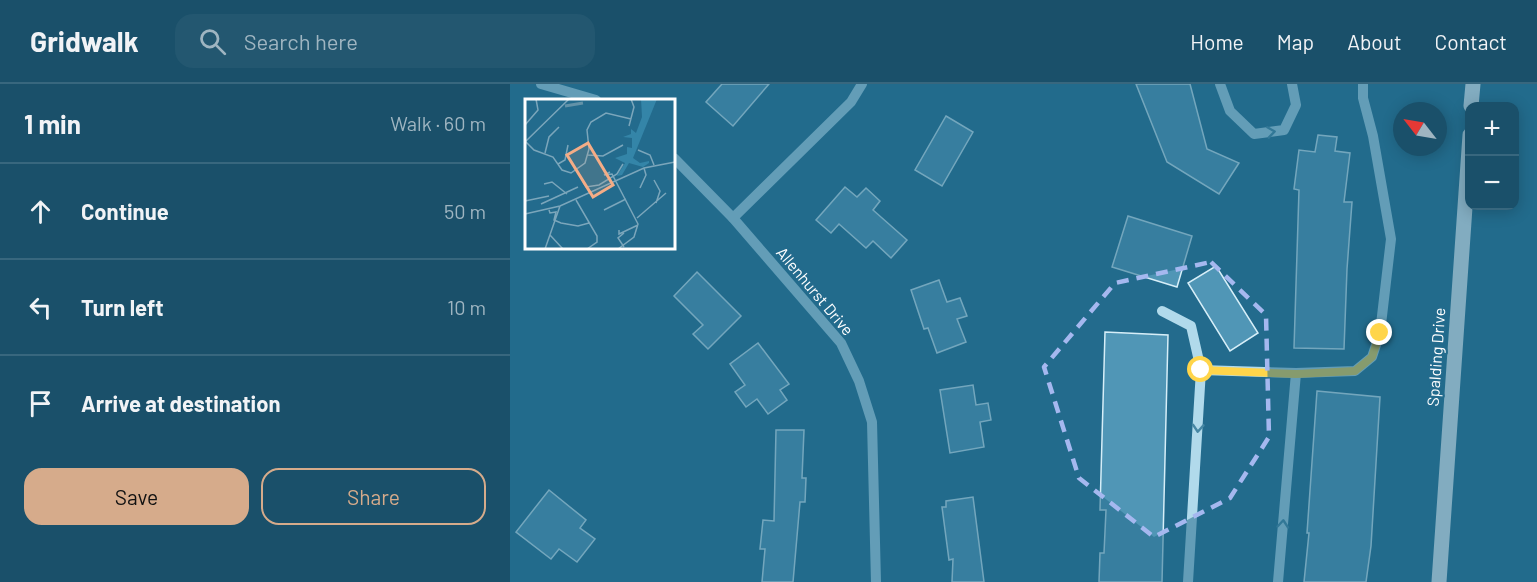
<!DOCTYPE html>
<html lang="en">
<head>
<meta charset="utf-8">
<style>
  :root { --surface:#1a506a; --page:#235770; --text:#f1f3f6; --muted:#9fb5c1; --line:#38677e; --accent:#d6ab8b }
  body { margin:0; font-family:Barlow,sans-serif; background:var(--page); color:var(--text) }
  .controls { position:absolute; right:18px; top:18px; display:grid; overflow:hidden; border-radius:12px; box-shadow:0 3px 15px #0003 }
  .controls button { width:54px; height:54px; display:grid; place-items:center; padding:0; border:0; border-bottom:2px solid var(--line); background:var(--surface); color:var(--text); font:30px sans-serif }
  .compass { position:absolute; left:883px; top:18px; width:54px; height:54px; border-radius:50%; background:var(--surface); box-shadow:0 3px 15px #0003; rotate:301deg }
  .stop { position:absolute; width:18px; height:18px; margin:-14px; border:4px solid #ffd54a; border-radius:50%; background:#fff }
  .stop.end { background:#ffd54a; border-color:#fff; box-shadow:0 2px 6px #0008 }
  .list { margin:0; padding:0; list-style:none }
  h2 { display:flex; justify-content:space-between; align-items:center; height:78px; margin:0; padding:0 24px; font-size:26px }
  h2 small { font-size:20px; font-weight:400; color:var(--muted) }
  .list li { display:grid; grid-template-columns:39px 1fr auto; gap:18px; align-items:center; box-sizing:border-box; height:96px; padding:0 24px; border-top:2px solid var(--line) }
  .list b { display:block; font-size:22px; white-space:nowrap }
  .list em { font-size:20px; font-style:normal; color:var(--muted) }
  .actions { display:flex; gap:12px; padding:18px 24px }
  .actions a { flex:1; padding:14px 0; border:2px solid var(--accent); border-radius:18px; text-align:center; font-size:21px; color:var(--accent) }
  .actions .main { background:var(--accent); color:#111 }
  .icon { flex:none; width:33px; height:33px; fill:none; stroke:currentColor; stroke-width:2; stroke-linecap:round; stroke-linejoin:round }
  .map { position:relative; flex:none; width:1027px; height:498px; overflow:hidden }
  header { display:flex; align-items:center; gap:36px; box-sizing:border-box; height:84px; padding:0 30px; background:var(--surface); border-bottom:2px solid var(--line) }
  header strong { font-size:28px }
  nav { display:flex; gap:33px; margin-inline-start:auto; font-size:21px }
  .search { width:420px; height:54px; background:var(--page); display:flex; align-items:center; gap:15px; box-sizing:border-box; padding:0 21px; border-radius:18px; color:var(--muted); font-size:22px }
  main { display:flex }
  aside { flex:1; background:var(--surface) }
  .map>svg:first-child { display:block }
</style>
</head>
<body>
<header>
<strong>Gridwalk</strong>
<div class="search"><svg class="icon" aria-label="search" viewBox="0 0 24 24"><circle cx="10" cy="10" r="6"/><path d="M15 15l6 6"/></svg>Search here</div>
<nav><a>Home</a><a>Map</a><a>About</a><a>Contact</a></nav>
</header>
<main>
<aside>
<h2>1 min<small>Walk · 60 m</small></h2>
<ul class="list">
<li><svg class="icon" aria-label="ahead" viewBox="0 0 24 24"><path d="M12 20V5M6 11l6-6 6 6"/></svg><div><b>Continue</b></div><em>50 m</em></li>
<li><svg class="icon" aria-label="left" viewBox="0 0 24 24"><path d="M17 20v-9H6M10 6l-5 5 5 5"/></svg><div><b>Turn left</b></div><em>10 m</em></li>
<li><svg class="icon" aria-label="arrive" viewBox="0 0 24 24"><path d="M6 21V4h12l-3 4 3 4H6"/></svg><div><b>Arrive at destination</b></div></li>
</ul>
<div class="actions"><a class="main">Save</a><a>Share</a></div>
</aside>
<div class="map">
<svg width="1027" height="498" viewBox="0 0 1027 498">
  <rect width="100%" height="100%" fill="#236b8d"/>
  <g fill="#5096b6" stroke="#d6eef8" stroke-width="1.5">
    <path d="M212 0H259L223 42 196 18Z"/>
    <path d="M626 0H680L697 65 729 79 709 110 657 78Z"/>
    <path d="M436 32 463 48 432 102 405 86Z"/>
    <path d="M808 51 827 53 825 67 840 69 834 118H842L837 185 834 265 784 264 789 106 784 105 789 66 805 68Z"/>
    <path d="M335 103 347 113 356 104 370 117 363 126 397 156 381 174 363 157 356 164 329 140 321 149 306 136Z"/>
    <path d="M618 132 682 152 667 203 602 183Z"/>
    <path d="M706 182 748 249 720 267 678 199Z"/>
    <path d="M187 188 231 232 198 265 183 250 193 241 164 212Z"/>
    <path d="M429 196 437 218 450 214 457 232 447 235 456 258 427 269 418 244 414 245 401 206Z"/>
    <path d="M595 248 658 251 652 498H589L590 469H594L596 426H590Z"/>
    <path d="M248 259 279 300 270 306 277 316 258 330 247 315 236 323 225 308 235 301 220 280Z"/>
    <path d="M463 301 466 321 478 319 481 336 470 338 474 363 440 369 430 306Z"/>
    <path d="M807 307 870 313 861 462 856 498H794L799 449H797Z"/>
    <path d="M266 346H294L292 394H296L295 418H290L283 498H252L255 465H250L253 436 264 437Z"/>
    <path d="M39 406 76 436 70 444 85 455 67 478 49 465 41 475 6 448Z"/>
    <path d="M463 413 474 498H442L443 475 439 476 432 423H436V417Z"/>
  </g>
  <g fill="none" stroke-linecap="round" stroke-linejoin="round">
    <g stroke="#b1daeb" stroke-width="10">
      <path d="M31 0 86 16"/>
      <path d="M710 0 720 27 744 50 774 46 786 21 782 0"/>
      <path d="M164 74 223 134 331 259 349 297 362 338 366 498"/>
      <path d="M223 134 341 18 352 0"/>
      <path d="M652 227 681 242 691 286 678 498"/>
      <path d="M691 286 786 289 845 287 862 273 870 249 881 155 863 52 853 14V0"/>
      <path d="M768 498 786 289"/>
    </g>
    <g stroke="#f6fbfe" stroke-width="15">
      <path d="M961 22 963 0"/>
      <path d="M929 498 960 51"/>
    </g>
  </g>
  <defs><path id="oneway-chevron" d="M-2-3.5L2.5 0L-2 3.5" fill="none" stroke-width="1.6" stroke-linecap="round" stroke-linejoin="round" transform="scale(1.5)"/></defs>
  <g stroke="#4687a4">
    <use href="#oneway-chevron" transform="translate(761 48) rotate(-8)"/>
    <use href="#oneway-chevron" transform="translate(688 344) rotate(94)"/>
    <use href="#oneway-chevron" transform="translate(773 440) rotate(-85)"/>
  </g>
  <g fill="none" stroke-linecap="round" stroke-linejoin="round">
    <path stroke="#ffd54a" stroke-width="8" d="M691 286 786 290 845 287 862 273 870 249"/>
  </g>
  <path d="M0 0H1027V498H0ZM701 178 756 231 759 353 720 414 644 453 569 394 534 283 605 199Z" fill="#236b8d" fill-opacity=".55" fill-rule="evenodd"/>
  <path fill="none" stroke="#a5b8ef" stroke-width="4.5" stroke-dasharray="12 8" stroke-linejoin="round" d="M701 178 756 231 759 353 720 414 644 453 569 394 534 283 605 199Z"/>
  <g text-anchor="middle" stroke-width="4.5" stroke-linejoin="round" paint-order="stroke">
    <g font-size="16" fill="#fff" stroke="#236b8d">
      <text transform="translate(305 207) rotate(50)" y="6">Allenhurst Drive</text>
      <text transform="translate(926 273) rotate(-86)" y="6">Spalding Drive</text>
    </g>
  </g>
  <g transform="translate(15 15)">
    <rect width="150" height="150" fill="#236b8d"/>
    <path d="M116 0H132L108 59 115 64 124 62V64L118 68 104 64 97 76 92 77 100 64 90 59 102 55V48L107 49V39L98 38 106 35V30L111 34 117 18Z" fill="#3485a8"/>
    <path fill="none" stroke="#6292a8" stroke-width="3" d="M40 7 58 4"/>
    <path fill="none" stroke="#7ba6bb" stroke-width="1.5" d="M0 26 13 11 11 0M104 27 109 8 106 0M0 42 9 51 28 58 37 71 46 74 60 64 64 50 62 31 66 23 81 14 106 20M0 43 44 0M113 51 125 56 129 66M20 54 24 38 34 28M63 56 78 57 98 46M33 65 40 61 43 46M85 73 79 76 87 75 113 125 109 138 93 150M129 81 135 92 131 104M58 83 61 88 74 86 92 75 98 65M19 85 27 83 42 95M115 89 121 76 119 69M51 101 72 137V143L62 150M0 102 24 97M16 105 53 88M24 111 25 114 31 113 29 121 36 124 53 127 64 124M79 111 101 100M0 115 35 107 119 69 150 63M112 119 141 94M94 131V135L113 126M99 134 93 139 99 148M25 136 38 150M20 150 35 107"/>
    <path fill="#f4ac86" fill-opacity="0.15" stroke="#f4ac86" stroke-width="3" d="M63 44 88 86 68 98 42 56Z"/>
    <rect width="150" height="150" fill="none" stroke="#fff" stroke-width="3"/>
  </g>
</svg>
<div class="controls">
<button>+</button>
<button>−</button>
</div>
<svg class="compass" viewBox="-18 -18 36 36"><path d="M0-13l5 13h-10z" fill="#e53935"/><path d="M0 13l5-13h-10z" fill="#9fb5c1"/></svg>
<div class="stop" style="left:691px;top:286px"></div>
<div class="stop end" style="left:870px;top:249px"></div>
</div>
</main>
</body>
</html>
